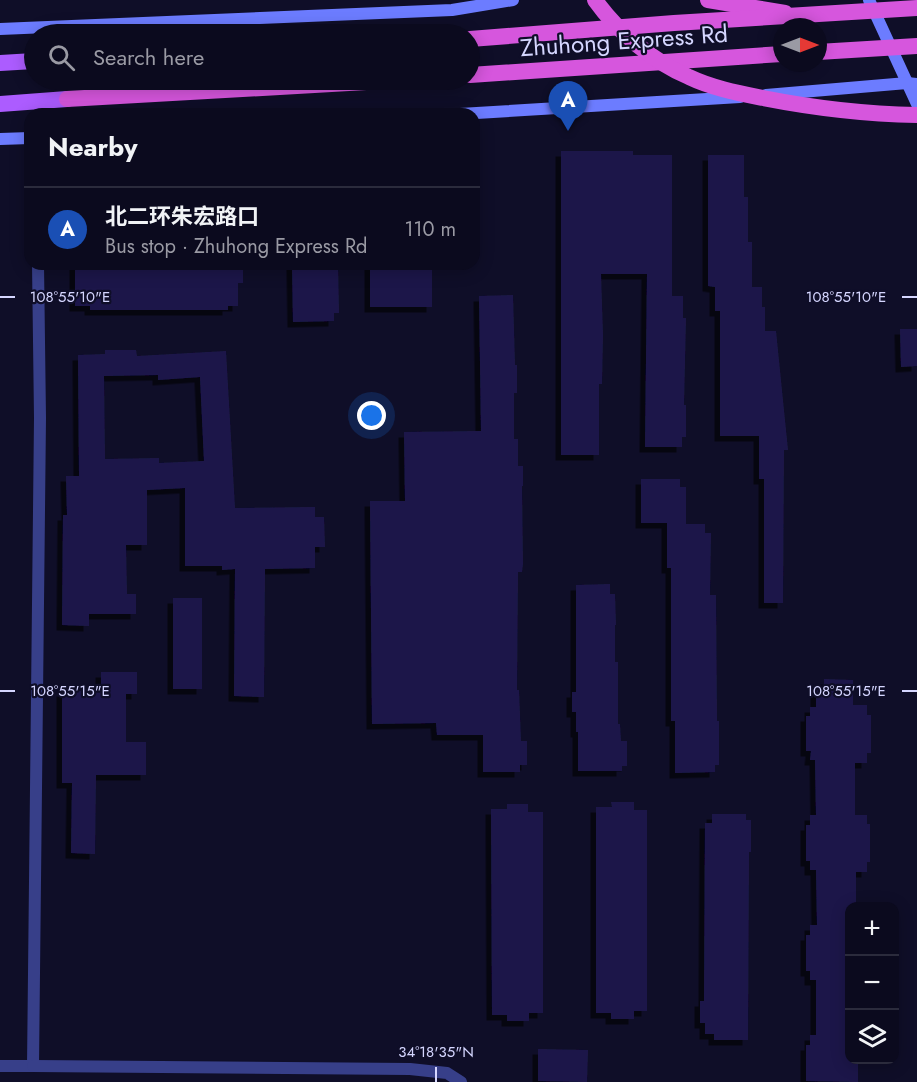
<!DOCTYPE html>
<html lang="en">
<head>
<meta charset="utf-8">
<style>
  :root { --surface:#0b0a1e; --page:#141327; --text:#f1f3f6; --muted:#9a9aa4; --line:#2b2b3c; --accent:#7c3aed }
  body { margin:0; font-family:Jost,"Noto Sans SC",sans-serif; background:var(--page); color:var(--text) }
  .controls { position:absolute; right:18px; bottom:18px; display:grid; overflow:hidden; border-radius:12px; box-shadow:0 3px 15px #0003 }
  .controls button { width:54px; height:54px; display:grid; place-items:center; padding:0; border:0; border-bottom:2px solid var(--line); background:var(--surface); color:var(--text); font:30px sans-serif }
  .compass { position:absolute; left:773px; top:18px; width:54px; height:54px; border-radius:50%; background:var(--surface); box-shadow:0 3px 15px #0003; rotate:90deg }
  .you { position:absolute; left:372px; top:416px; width:21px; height:21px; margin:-15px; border:4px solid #fff; border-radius:50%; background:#1a73e8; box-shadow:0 0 0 9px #1a73e833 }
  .badge { display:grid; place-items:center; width:39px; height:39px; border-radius:50%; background:var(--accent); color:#fff; font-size:20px; font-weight:700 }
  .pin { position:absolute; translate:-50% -50px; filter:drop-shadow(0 2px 3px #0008) }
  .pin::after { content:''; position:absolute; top:32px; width:21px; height:18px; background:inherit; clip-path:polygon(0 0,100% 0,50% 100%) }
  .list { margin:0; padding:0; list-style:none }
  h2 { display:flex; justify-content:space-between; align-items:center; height:78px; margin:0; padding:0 24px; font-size:26px }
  h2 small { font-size:20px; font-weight:400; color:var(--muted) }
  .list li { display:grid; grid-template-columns:39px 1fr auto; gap:18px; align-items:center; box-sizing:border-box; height:84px; padding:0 24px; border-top:2px solid var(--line) }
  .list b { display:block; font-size:22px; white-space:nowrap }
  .list p { margin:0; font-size:20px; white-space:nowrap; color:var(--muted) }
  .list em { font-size:20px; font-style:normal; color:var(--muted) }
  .icon { flex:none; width:33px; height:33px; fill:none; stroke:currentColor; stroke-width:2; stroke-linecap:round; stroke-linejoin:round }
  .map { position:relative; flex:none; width:917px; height:1082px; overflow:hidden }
  .search { position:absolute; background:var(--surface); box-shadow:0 3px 15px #0003; left:24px; top:24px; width:456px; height:66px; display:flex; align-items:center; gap:15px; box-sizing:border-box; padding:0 21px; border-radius:33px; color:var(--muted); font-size:22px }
  .panel { position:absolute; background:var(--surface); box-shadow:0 3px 15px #0003; left:24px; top:108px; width:456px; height:162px; border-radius:18px }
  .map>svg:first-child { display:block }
</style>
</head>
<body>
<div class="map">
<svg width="917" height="1082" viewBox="0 0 917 1082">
  <defs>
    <filter id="shadow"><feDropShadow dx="-5.5" dy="5.5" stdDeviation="0" flood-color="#0009"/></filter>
  </defs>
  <rect width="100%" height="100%" fill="#0f0e28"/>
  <g fill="#1d194a" fill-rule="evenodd" filter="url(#shadow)">
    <path d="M561 151H633V155H672V296H683V318H686L684 405H686V437H682V447H645L647 274H601L603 335 602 384H599V455H561Z"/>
    <path d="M708 155H744V197H748V242H752V287H762V307H765V331H776L788 450H784L783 603H764V479H759V436H720V311H715V287L708 286Z"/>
    <path d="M75 264H236V268H243V283H238V306H228V310H90V306H75Z"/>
    <path d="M292 264H338L339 313H334V321L293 322Z"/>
    <rect x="370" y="264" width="62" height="43"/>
    <path d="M513 295 515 365H517V393H514V439H518V466H523V486H522L523 564 522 572H518L517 690H519L521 741H527V765H520V772H483V735H437L436 723 372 724 370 501H405L404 432 481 431 479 296Z"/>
    <path d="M900 329H917V366L901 367Z"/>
    <path d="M105 350H136L137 356 226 351 235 508 315 507V517H324L325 547H315V568L265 569 264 697 234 696 235 569 222 570V566H185V488L147 490V545H126L127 594H136V614H89V626L62 625 63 515H67L66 476H79L78 355 105 354ZM158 375V380L200 377 204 461 159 463V458L105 459 104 376Z"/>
    <path d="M641 479H680V487H686V524H705V533H711L710 595H716L717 721H719V765H715V772L675 773V721H671V568H667V523H641Z"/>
    <path d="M610 584V594H615L616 625H615V662H618V724H620L621 741H627V766H622V771H578V732H576V712H572V692H576V585Z"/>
    <rect x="173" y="598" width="29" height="91"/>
    <path d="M101 672H137V694H126V742H146V775H96L95 854 71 853 72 783H62V691H101Z"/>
    <path d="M824 679 853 680V705H867V715H871V753H867V763H855V815H867V824H870V862H867V872H856V906H849V1059H858V1082L806 1081V1045H810V1035H816V980H810V971H806V935H810V925H817L816 870H810V861H806V825H810V815H816L815 760H810L811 751H806V716H810V707H816V690H824Z"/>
    <path d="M611 802H634V810H647V1011H634V1019H611V1013H596V807H612Z"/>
    <path d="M507 804H528V812H543V1013H529V1021H507V1015H492L491 809H507Z"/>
    <path d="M712 814H746V820H751V852H749L748 1040H714V1034H705V1023H700V1001H704L705 823H712Z"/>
    <path d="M538 1049 588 1050 587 1082 538 1081Z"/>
  </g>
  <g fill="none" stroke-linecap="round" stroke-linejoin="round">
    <g stroke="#373f89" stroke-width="12">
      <path d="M0 1066H33L40 418 38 264"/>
      <path d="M33 1066 410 1069 447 1073 461 1082"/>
    </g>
    <g stroke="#6c7cff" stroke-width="12">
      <path d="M869 0 917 104"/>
      <path d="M0 29 452 10 513 0"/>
      <path d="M766 95 907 83 917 84"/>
      <path d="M460 114 740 97"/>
      <path d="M0 139 30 138"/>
    </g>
    <g stroke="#ac5cff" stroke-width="16">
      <path d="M0 63 34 61"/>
      <path d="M0 104 67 99"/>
    </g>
    <g stroke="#d656dd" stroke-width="16">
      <path d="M708 0 785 13"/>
      <path d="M470 75 782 54"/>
      <path d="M67 99 401 80"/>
    </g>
    <g stroke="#d656dd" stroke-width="16">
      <path d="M595 0C618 32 652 61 689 77 712 88 738 93 763 98 814 108 865 114 917 115"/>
      <path d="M470 39 674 23 917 8"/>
      <path d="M818 52 917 46"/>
    </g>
  </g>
  <path fill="none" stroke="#d5d6ff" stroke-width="2" d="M0 297H15M902 297H917M0 691H15M902 691H917M436 1067V1082"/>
  <g text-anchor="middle" stroke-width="4.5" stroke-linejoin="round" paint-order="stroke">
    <g font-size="24" fill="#d5d6ff" stroke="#0f0e28">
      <text transform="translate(624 41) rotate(-4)" y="8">Zhuhong Express Rd</text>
    </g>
  </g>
  <g font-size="15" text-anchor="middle" fill="#d5d6ff" stroke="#0f0e28" stroke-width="4.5" stroke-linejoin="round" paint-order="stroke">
    <text x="846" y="302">108°55'10"E</text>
    <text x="70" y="302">108°55'10"E</text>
    <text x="846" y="696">108°55'15"E</text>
    <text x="70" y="696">108°55'15"E</text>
    <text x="436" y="1057">34°18'35"N</text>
  </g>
</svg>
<div class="controls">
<button>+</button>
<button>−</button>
<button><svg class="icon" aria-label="layers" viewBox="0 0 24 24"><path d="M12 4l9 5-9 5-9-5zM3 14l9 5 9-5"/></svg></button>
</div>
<svg class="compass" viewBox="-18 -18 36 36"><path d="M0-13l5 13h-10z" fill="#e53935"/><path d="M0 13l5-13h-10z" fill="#9a9aa4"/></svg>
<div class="you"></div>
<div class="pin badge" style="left:568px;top:131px;background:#1a4fb4">A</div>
<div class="search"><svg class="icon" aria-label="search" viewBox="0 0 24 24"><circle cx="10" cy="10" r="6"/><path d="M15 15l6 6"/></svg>Search here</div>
<section class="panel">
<h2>Nearby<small></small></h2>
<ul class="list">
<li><span class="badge" style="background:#1a4fb4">A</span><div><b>北二环朱宏路口</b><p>Bus stop · Zhuhong Express Rd</p></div><em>110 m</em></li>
</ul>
</section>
</div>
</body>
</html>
